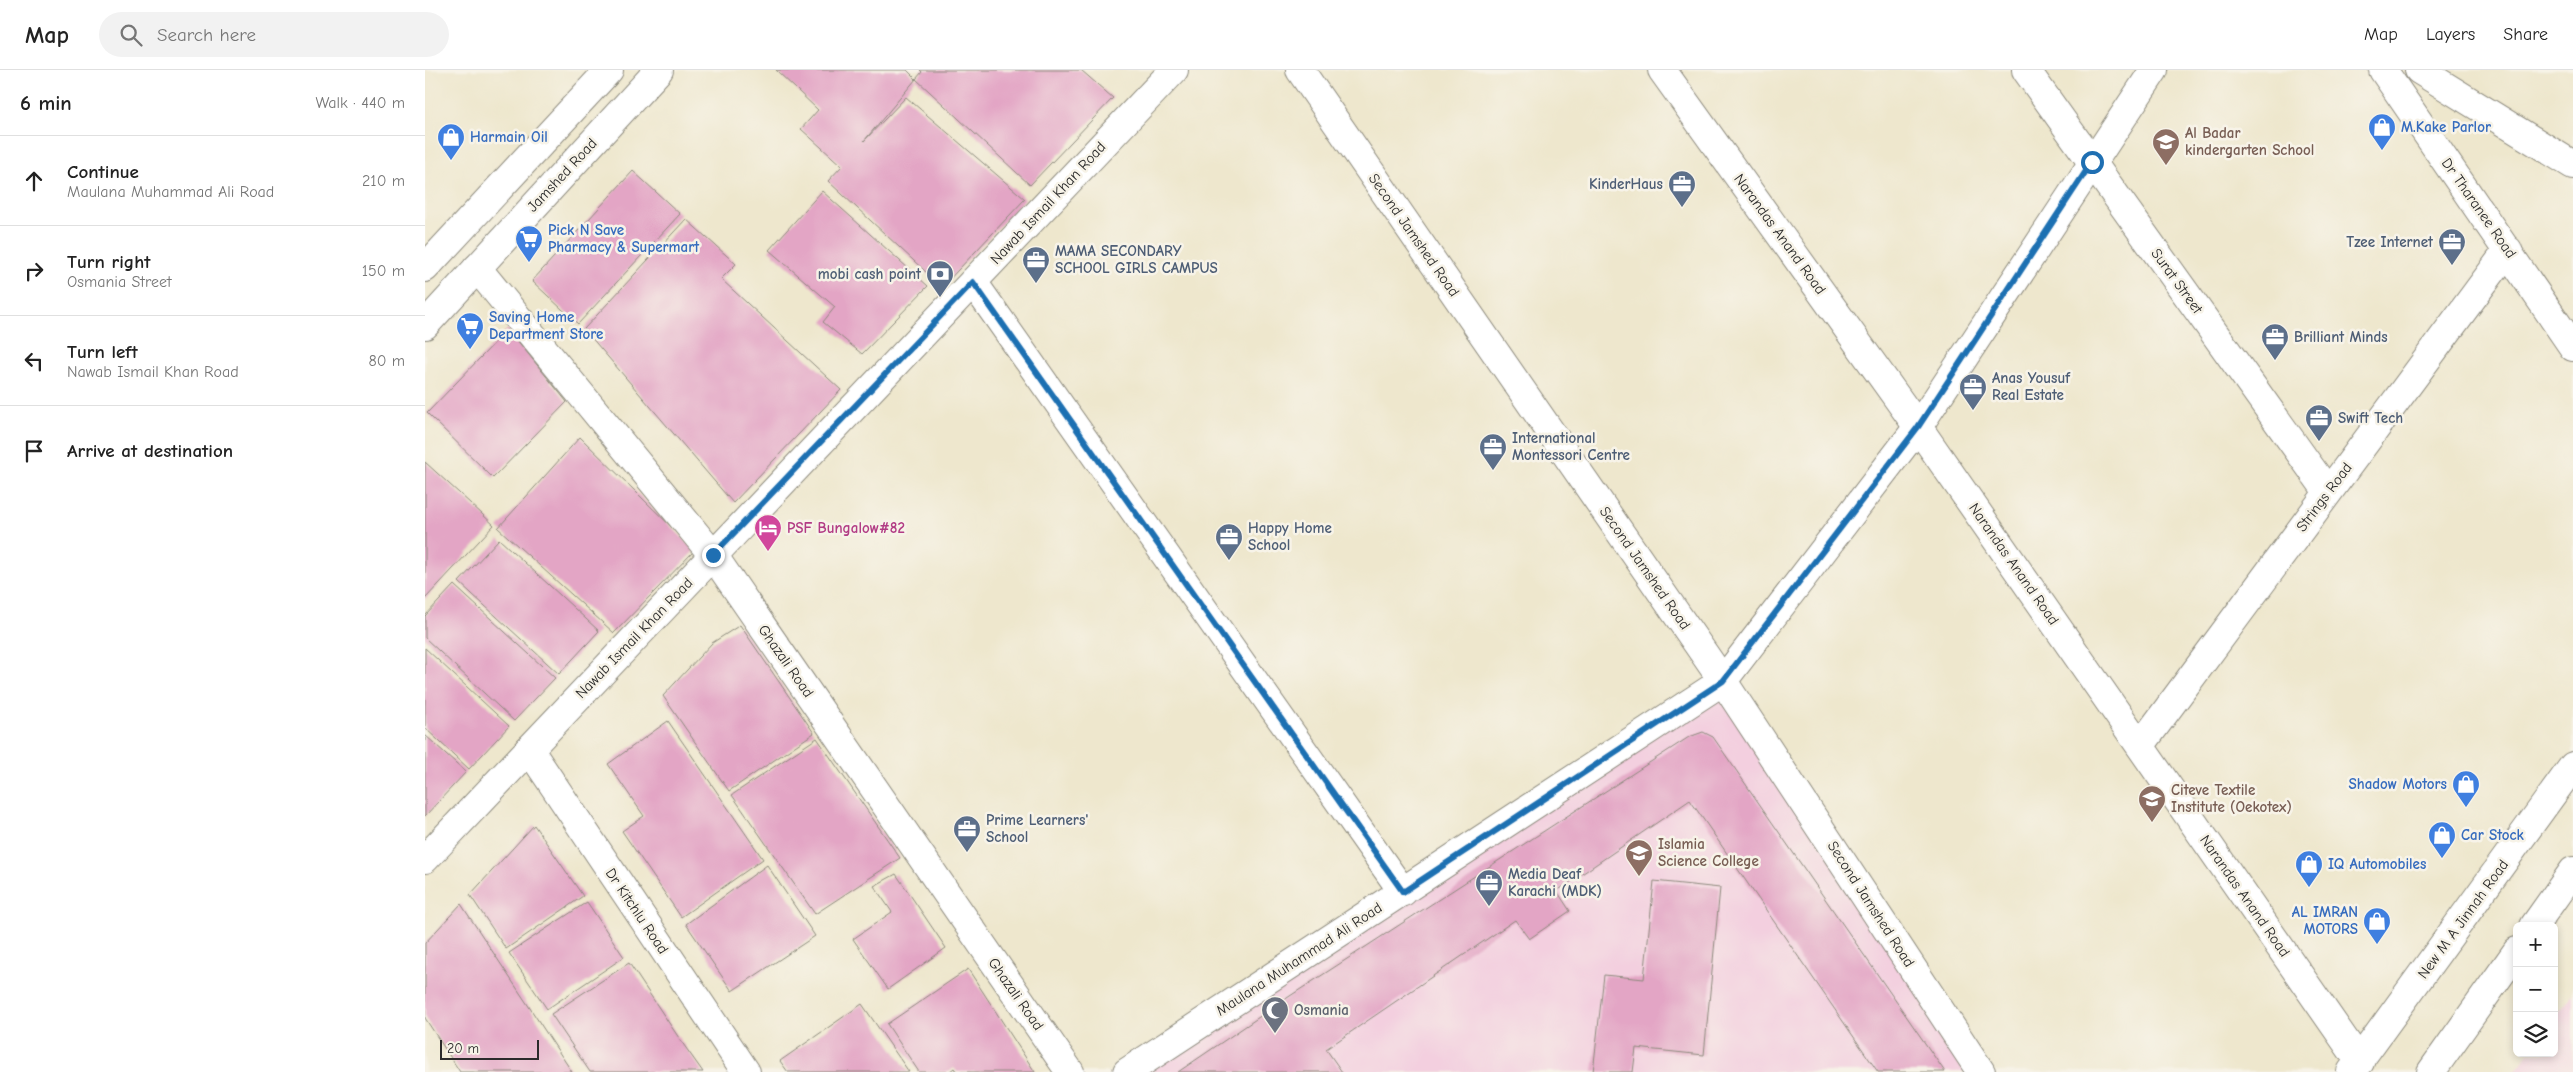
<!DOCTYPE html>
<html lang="en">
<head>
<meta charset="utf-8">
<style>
  :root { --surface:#fff; --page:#f2f2f2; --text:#222; --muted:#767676; --line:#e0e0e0 }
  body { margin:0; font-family:"Comic Neue",sans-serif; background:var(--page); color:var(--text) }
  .controls { position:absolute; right:15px; bottom:15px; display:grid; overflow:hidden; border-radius:8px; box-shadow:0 2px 8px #0003 }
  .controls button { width:45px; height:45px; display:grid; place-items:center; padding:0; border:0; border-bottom:1px solid var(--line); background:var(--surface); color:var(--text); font:25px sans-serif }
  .scale { position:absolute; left:15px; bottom:12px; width:99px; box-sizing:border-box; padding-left:5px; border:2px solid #2b2b2b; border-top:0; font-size:14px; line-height:18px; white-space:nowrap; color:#2b2b2b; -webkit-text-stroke:4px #f7f3e8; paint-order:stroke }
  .stop { position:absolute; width:15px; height:15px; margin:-11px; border:4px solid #1f6fb2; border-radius:50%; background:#fff }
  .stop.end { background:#1f6fb2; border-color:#fff; box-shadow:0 1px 5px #0008 }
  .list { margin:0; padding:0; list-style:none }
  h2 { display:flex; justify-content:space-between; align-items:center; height:65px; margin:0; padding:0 20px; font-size:21px }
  h2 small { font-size:16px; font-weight:400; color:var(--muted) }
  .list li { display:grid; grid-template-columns:32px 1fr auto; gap:15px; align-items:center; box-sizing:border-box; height:90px; padding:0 20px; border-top:1px solid var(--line) }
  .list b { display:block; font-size:19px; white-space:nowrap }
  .list p { margin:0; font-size:16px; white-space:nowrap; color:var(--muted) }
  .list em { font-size:16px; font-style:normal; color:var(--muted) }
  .icon { flex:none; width:28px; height:28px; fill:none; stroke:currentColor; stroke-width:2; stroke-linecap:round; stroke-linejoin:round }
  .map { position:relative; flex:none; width:2148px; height:1002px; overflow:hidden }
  header { display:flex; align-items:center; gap:30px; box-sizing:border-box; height:70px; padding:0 25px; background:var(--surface); border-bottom:1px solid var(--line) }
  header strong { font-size:24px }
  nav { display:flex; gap:28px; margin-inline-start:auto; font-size:18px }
  .search { width:350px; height:45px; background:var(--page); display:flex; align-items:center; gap:12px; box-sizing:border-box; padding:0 18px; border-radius:28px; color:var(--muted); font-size:19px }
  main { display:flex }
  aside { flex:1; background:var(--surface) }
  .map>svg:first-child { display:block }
</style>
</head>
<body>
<header>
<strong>Map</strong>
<div class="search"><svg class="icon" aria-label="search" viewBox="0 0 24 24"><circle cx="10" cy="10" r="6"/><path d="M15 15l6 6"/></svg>Search here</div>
<nav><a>Map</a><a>Layers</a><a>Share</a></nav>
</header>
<main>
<aside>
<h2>6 min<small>Walk · 440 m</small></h2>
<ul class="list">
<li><svg class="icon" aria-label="ahead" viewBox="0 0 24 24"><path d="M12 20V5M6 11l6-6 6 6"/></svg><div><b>Continue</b><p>Maulana Muhammad Ali Road</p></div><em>210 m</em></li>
<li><svg class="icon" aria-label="right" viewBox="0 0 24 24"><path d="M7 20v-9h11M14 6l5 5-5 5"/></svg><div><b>Turn right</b><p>Osmania Street</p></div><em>150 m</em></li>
<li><svg class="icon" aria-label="left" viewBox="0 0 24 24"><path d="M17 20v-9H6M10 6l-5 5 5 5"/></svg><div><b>Turn left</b><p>Nawab Ismail Khan Road</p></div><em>80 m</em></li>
<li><svg class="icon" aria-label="arrive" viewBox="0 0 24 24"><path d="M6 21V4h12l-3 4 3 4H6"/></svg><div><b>Arrive at destination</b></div></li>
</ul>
</aside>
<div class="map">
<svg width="2148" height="1002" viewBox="0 0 2148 1002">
  <rect width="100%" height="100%" fill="#f7f3e8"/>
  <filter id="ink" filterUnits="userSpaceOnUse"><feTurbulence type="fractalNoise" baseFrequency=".02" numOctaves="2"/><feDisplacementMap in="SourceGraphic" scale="10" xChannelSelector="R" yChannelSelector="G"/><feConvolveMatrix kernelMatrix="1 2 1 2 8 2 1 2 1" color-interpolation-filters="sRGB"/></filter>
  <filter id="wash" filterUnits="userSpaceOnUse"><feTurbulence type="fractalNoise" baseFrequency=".0096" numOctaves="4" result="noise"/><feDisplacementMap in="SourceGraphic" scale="20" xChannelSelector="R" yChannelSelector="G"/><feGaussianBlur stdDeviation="1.12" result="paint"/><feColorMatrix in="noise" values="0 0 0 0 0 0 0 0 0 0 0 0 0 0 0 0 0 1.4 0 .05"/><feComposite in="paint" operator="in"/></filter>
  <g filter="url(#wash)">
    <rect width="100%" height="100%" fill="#eee7cd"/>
    <g fill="#f3cfdf">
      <path d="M1298 611 1556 1002H702Z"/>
      <path d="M2148 923V1002H2089L2103 983H2129V948Z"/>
    </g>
    <g id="blocks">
      <g fill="#e3a5c5">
        <path d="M351 0H482L491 9 439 71 481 27 600 129 517 217 403 111 417 96 376 59 393 40Z"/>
        <path d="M495 0H656L688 28 605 115 491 9 497 2Z"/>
        <path d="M208 101 255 144 153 254 107 211Z"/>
        <path d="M397 121 503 216 437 284 398 252 410 237 344 180Z"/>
        <path d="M261 149 311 194 296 209 416 320 308 433 159 259Z"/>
        <path d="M83 259 142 332 68 408 2 343Z"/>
        <path d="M155 367 270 480 189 563 73 458Z"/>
        <path d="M0 392 69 455 0 529Z"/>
        <path d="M74 469 174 561 134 604 34 512Z"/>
        <path d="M29 515 130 608 89 651 0 568V546Z"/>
        <path d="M315 555 389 663 304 721 238 626 287 573Z"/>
        <path d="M0 578 84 656 44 699 0 658Z"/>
        <path d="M243 651 338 789 256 847 197 761 219 746 183 694Z"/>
        <path d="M1278 662 1288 667 1520 1002H1453L1265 730 1132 821 1145 841 1104 869 1090 850 901 979 917 1002H753L865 926 1264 667Z"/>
        <path d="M0 665 41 702 0 746Z"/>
        <path d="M392 668 475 788 390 844 307 725Z"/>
        <path d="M109 755 158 826 81 879 45 825Z"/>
        <path d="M342 795 390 866 307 921 261 854Z"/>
        <path d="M471 804 521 878 463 919 428 869 467 842 449 816Z"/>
        <path d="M1229 811 1295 818 1279 985 1211 978 1208 1002H1168L1179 905 1219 909Z"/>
        <path d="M162 832 199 887 122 939 84 883Z"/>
        <path d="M36 834 101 932 147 1002H35L0 948V873Z"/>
        <path d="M204 893 256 971 278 1002H165L126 944Z"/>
        <path d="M543 899 610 1002H532L529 998 524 1002H494L462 954Z"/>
        <path d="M437 934 484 1002H363L355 991Z"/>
      </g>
    </g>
  </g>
  <g filter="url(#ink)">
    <use href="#blocks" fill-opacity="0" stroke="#8c897c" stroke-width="1"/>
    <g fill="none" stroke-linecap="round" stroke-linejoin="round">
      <g stroke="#8c897c" stroke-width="30">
        <g id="street">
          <path d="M875 0 1298 611 1556 1002"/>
          <path d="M1237 0 1493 357 1935 992"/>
          <path d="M1601 0 1903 422"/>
          <path d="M1958 0 2148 277"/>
          <path d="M1994 0 2148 95"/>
          <path d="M52 198 288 485 645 1002"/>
          <path d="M548 212 978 822"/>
          <path d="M1716 675 2083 180"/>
          <path d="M104 679 321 1002"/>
          <path d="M0 789 749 0"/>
          <path d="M702 1002 1298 611 1493 357 1729 0"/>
        </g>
      </g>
      <g stroke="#8c897c" stroke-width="30">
        <g id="secondary">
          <path d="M0 198 184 0"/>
          <path d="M0 255 234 0"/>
        </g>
      </g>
      <g stroke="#8c897c" stroke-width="30">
        <g id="primary">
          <path d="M2109 856 2148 801"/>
          <path d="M1926 1002 2148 696"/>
          <path d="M2006 1002 2092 881"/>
        </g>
      </g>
      <use href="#street" stroke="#fff" stroke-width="28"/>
      <use href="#secondary" stroke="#fff" stroke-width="28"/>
      <use href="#primary" stroke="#fff" stroke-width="28"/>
    </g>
  </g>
  <g fill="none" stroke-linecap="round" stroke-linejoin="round" filter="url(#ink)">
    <path stroke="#1f6fb2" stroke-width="6" d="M288 485 548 212 978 822 1298 611 1493 357 1667 92"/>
  </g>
  <defs>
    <g id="shop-pin" transform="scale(1.4375)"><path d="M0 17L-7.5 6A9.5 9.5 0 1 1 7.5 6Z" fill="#3f7fe0" stroke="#f7f3e8"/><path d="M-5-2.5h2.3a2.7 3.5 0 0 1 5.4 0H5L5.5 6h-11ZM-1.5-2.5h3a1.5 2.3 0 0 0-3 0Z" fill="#fff"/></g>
    <g id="school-pin" transform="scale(1.4375)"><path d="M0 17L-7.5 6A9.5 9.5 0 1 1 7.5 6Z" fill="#8d6e63" stroke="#f7f3e8"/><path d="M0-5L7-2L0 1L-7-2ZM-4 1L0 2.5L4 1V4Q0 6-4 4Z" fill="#fff"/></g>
    <g id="office-pin" transform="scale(1.4375)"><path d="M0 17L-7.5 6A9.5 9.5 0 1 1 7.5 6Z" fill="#5c6f8a" stroke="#f7f3e8"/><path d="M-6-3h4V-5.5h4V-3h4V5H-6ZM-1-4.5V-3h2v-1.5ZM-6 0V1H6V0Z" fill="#fff"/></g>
    <g id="supermarket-pin" transform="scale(1.4375)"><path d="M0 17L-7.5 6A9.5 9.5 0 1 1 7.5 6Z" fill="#3f7fe0" stroke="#f7f3e8"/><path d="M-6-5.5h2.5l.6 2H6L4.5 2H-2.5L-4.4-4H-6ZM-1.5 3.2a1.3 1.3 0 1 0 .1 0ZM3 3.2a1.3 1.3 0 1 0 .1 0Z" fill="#fff"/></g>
    <g id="bank-pin" transform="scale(1.4375)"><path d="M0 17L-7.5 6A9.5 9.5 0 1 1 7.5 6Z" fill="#5c6f8a" stroke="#f7f3e8"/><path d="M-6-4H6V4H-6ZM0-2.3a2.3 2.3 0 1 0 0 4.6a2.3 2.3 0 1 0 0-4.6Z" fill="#fff"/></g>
    <g id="hotel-pin" transform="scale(1.4375)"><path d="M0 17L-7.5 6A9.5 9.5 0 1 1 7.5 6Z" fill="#d1479c" stroke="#f7f3e8"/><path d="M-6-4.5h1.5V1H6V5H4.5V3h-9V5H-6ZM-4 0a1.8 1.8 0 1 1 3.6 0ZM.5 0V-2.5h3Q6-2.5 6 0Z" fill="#fff"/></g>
    <g id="university-pin" transform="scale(1.4375)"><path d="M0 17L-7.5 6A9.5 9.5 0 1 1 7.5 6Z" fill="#8d6e63" stroke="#f7f3e8"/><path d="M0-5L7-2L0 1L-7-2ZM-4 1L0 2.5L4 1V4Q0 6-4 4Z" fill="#fff"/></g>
    <g id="mosque-pin" transform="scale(1.4375)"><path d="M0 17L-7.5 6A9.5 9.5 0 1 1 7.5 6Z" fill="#6b7280" stroke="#f7f3e8"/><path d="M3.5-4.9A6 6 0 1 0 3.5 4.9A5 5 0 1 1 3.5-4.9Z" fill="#fff"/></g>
  </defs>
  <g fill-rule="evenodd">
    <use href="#shop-pin" x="1957" y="57"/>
    <use href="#shop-pin" x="26" y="67"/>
    <use href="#school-pin" x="1741" y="72"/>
    <use href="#office-pin" x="1257" y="114"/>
    <use href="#supermarket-pin" x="104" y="169"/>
    <use href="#office-pin" x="2027" y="172"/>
    <use href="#office-pin" x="611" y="190"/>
    <use href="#bank-pin" x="515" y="204"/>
    <use href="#supermarket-pin" x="45" y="256"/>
    <use href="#office-pin" x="1850" y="267"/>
    <use href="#office-pin" x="1548" y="317"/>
    <use href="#office-pin" x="1894" y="348"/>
    <use href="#office-pin" x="1068" y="377"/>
    <use href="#hotel-pin" x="343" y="458"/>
    <use href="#office-pin" x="804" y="467"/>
    <use href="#shop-pin" x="2041" y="714"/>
    <use href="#university-pin" x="1727" y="729"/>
    <use href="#office-pin" x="542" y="759"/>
    <use href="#shop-pin" x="2017" y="765"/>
    <use href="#university-pin" x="1214" y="783"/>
    <use href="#shop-pin" x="1884" y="794"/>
    <use href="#office-pin" x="1064" y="813"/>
    <use href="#shop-pin" x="1952" y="851"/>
    <use href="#mosque-pin" x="850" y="940"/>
  </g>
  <g text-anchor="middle" stroke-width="5" stroke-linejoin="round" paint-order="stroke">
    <g font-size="15" font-weight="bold" fill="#366cbe" stroke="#f7f3e8" text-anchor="start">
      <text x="1976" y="62">M.Kake Parlor</text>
      <text x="45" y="72">Harmain Oil</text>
      <text x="123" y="165">Pick N Save<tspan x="123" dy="17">Pharmacy &amp; Supermart</tspan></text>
      <text x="64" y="252">Saving Home<tspan x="64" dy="17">Department Store</tspan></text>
      <text x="2022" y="719" text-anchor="end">Shadow Motors</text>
      <text x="2036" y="770">Car Stock</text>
      <text x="1903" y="799">IQ Automobiles</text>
      <text x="1933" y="847" text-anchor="end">AL IMRAN<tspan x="1933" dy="17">MOTORS</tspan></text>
    </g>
    <g font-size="15" font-weight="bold" fill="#785e54" stroke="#f7f3e8" text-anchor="start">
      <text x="1760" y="68">Al Badar<tspan x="1760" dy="17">kindergarten School</tspan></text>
      <text x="1746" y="725">Citeve Textile<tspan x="1746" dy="17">Institute (Oekotex)</tspan></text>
      <text x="1233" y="779">Islamia<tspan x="1233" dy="17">Science College</tspan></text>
    </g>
    <g font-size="15" fill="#2b2b2b" stroke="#f7f3e8">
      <text transform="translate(137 105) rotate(-47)" y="5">Jamshed Road</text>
      <text transform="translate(623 133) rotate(-47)" y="5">Nawab Ismail Khan Road</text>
      <text transform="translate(2054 138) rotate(55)" y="5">Dr Tharanee Road</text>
      <text transform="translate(1355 164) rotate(54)" y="5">Narandas Anand Road</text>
      <text transform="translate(989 165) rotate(55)" y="5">Second Jamshed Road</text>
      <text transform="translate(1752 211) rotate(54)" y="5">Surat Street</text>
      <text transform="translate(1899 427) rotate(-53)" y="5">Strings Road</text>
      <text transform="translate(1589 494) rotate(55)" y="5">Narandas Anand Road</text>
      <text transform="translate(1220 498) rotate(55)" y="5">Second Jamshed Road</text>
      <text transform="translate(209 568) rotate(-46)" y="5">Nawab Ismail Khan Road</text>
      <text transform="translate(361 591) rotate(55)" y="5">Ghazali Road</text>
      <text transform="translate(1820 826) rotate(55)" y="5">Narandas Anand Road</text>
      <text transform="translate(1446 834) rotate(57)" y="5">Second Jamshed Road</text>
      <text transform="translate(212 841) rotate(56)" y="5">Dr Kitchlu Road</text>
      <text transform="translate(2038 849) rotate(-54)" y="5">New M A Jinnah Road</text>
      <text transform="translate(874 889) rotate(-33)" y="5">Maulana Muhammad Ali Road</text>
      <text transform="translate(591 924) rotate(55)" y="5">Ghazali Road</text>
    </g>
    <g font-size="15" font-weight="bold" fill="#4e5e75" stroke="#f7f3e8" text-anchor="start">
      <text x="1238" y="119" text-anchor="end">KinderHaus</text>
      <text x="2008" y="177" text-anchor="end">Tzee Internet</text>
      <text x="630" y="186">MAMA SECONDARY<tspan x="630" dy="17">SCHOOL GIRLS CAMPUS</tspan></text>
      <text x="496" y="209" text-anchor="end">mobi cash point</text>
      <text x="1869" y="272">Brilliant Minds</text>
      <text x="1567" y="313">Anas Yousuf<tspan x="1567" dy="17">Real Estate</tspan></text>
      <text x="1913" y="353">Swift Tech</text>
      <text x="1087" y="373">International<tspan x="1087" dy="17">Montessori Centre</tspan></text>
      <text x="823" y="463">Happy Home<tspan x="823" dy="17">School</tspan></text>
      <text x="561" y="755">Prime Learners'<tspan x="561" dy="17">School</tspan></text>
      <text x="1083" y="809">Media Deaf<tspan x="1083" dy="17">Karachi (MDK)</tspan></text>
    </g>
    <g font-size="15" font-weight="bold" fill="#b23c85" stroke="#f7f3e8" text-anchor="start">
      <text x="362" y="463">PSF Bungalow#82</text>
    </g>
    <g font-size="15" font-weight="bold" fill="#5b616d" stroke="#f7f3e8" text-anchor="start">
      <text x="869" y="945">Osmania</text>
    </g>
  </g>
</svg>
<div class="controls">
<button>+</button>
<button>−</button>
<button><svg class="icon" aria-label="layers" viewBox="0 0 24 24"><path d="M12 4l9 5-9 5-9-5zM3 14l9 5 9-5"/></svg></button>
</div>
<div class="scale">20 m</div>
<div class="stop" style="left:1667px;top:92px"></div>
<div class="stop end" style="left:288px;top:485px"></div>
</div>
</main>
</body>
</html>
